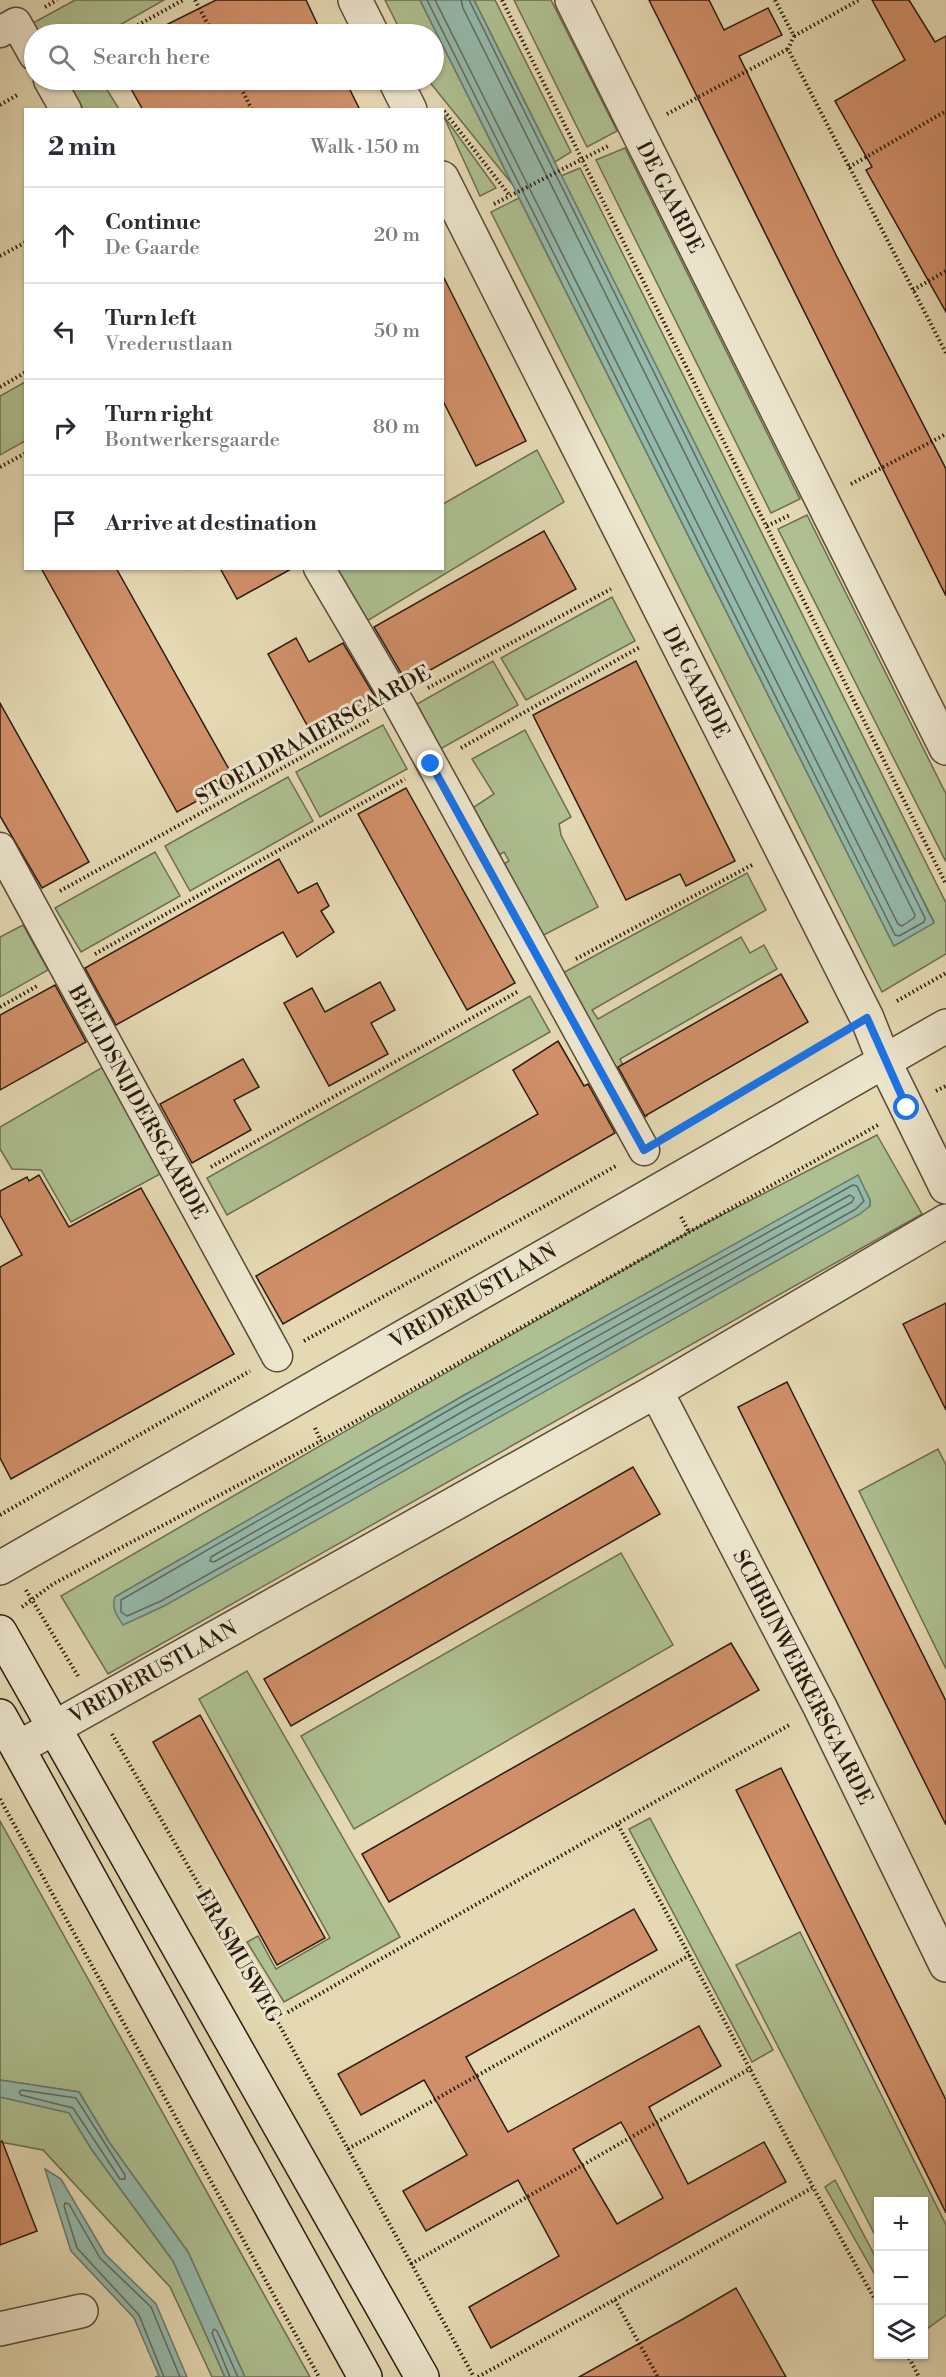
<!DOCTYPE html>
<html lang="en">
<head>
<meta charset="utf-8">
<style>
  :root { --surface:#fff; --page:#f7f7f7; --text:#2b2b33; --muted:#7c7c81; --line:#e1e1e2 }
  body { margin:0; font-family:"Libre Bodoni",serif; background:var(--page); color:var(--text) }
  .controls { position:absolute; right:18px; bottom:18px; display:grid; overflow:hidden; border-radius:0px; box-shadow:0 2px 4px #0004 }
  .controls button { width:54px; height:54px; display:grid; place-items:center; padding:0; border:0; border-bottom:2px solid var(--line); background:var(--surface); color:var(--text); font:30px sans-serif }
  .stop { position:absolute; width:18px; height:18px; margin:-14px; border:4px solid #1a73e8; border-radius:50%; background:#fff }
  .stop.end { background:#1a73e8; border-color:#fff; box-shadow:0 2px 6px #0008 }
  .list { margin:0; padding:0; list-style:none }
  h2 { display:flex; justify-content:space-between; align-items:center; height:78px; margin:0; padding:0 24px; font-size:26px }
  h2 small { font-size:20px; font-weight:400; color:var(--muted) }
  .list li { display:grid; grid-template-columns:39px 1fr auto; gap:18px; align-items:center; box-sizing:border-box; height:96px; padding:0 24px; border-top:2px solid var(--line) }
  .list b { display:block; font-size:22px; white-space:nowrap }
  .list p { margin:0; font-size:20px; white-space:nowrap; color:var(--muted) }
  .list em { font-size:20px; font-style:normal; color:var(--muted) }
  .icon { flex:none; width:33px; height:33px; fill:none; stroke:currentColor; stroke-width:2; stroke-linecap:round; stroke-linejoin:round }
  .map { position:relative; flex:none; width:946px; height:2377px; overflow:hidden }
  .search { position:absolute; background:var(--surface); box-shadow:0 2px 4px #0004; left:24px; top:24px; width:420px; height:66px; display:flex; align-items:center; gap:15px; box-sizing:border-box; padding:0 21px; border-radius:33px; color:var(--muted); font-size:22px }
  .panel { position:absolute; background:var(--surface); box-shadow:0 2px 4px #0004; left:24px; top:108px; width:420px; height:462px; border-radius:0px }
  .map>svg:first-child { display:block }
</style>
</head>
<body>
<div class="map">
<svg width="946" height="2377" viewBox="0 0 946 2377">
  <rect width="100%" height="100%" fill="#e4d9b3"/>
  <filter id="stains"><feTurbulence type="fractalNoise" baseFrequency=".00333" numOctaves="4"/><feColorMatrix values="0 0 0 0 .2 0 0 0 0 .09 0 0 0 0 .02 0 0 0 .5 -.17"/></filter>
  <radialGradient id="worn" r=".72"><stop offset=".6" stop-color="#630" stop-opacity="0"/><stop offset="1" stop-color="#630" stop-opacity=".3"/></radialGradient>
  <g fill="#aec091" stroke="#6c6e50" stroke-width="1.5" fill-rule="evenodd">
    <path d="M75 0H164L104 34H37L31 24Z"/>
    <path d="M385 0H420L512 184 428 80H434V34H402Z"/>
    <path d="M474 0H495L571 152 555 162Z"/>
    <path d="M514 0H551L617 131 587 147Z"/>
    <path d="M66 80H101L119 109H83Z"/>
    <path d="M443 115 496 188 480 196Z"/>
    <path d="M625 148 800 499 771 513 596 160Z"/>
    <path d="M580 168 946 903V954L882 992 491 212 519 198 894 946 934 922 561 176Z"/>
    <path d="M25 382V441L0 455V396Z"/>
    <path d="M537 450 564 502 362 624 327 568H442L443 504Z"/>
    <path d="M807 515 946 794V862L778 529Z"/>
    <path d="M612 597 635 641 526 700 501 658Z"/>
    <path d="M493 661 518 705 435 752 410 708Z"/>
    <path d="M383 725 407 769 320 817 296 772Z"/>
    <path d="M525 730 571 817 559 824 561 835 598 907 536 939 499 867 509 861 504 852 495 857 471 809 494 794 472 759Z"/>
    <path d="M288 777 313 821 190 891 165 846Z"/>
    <path d="M155 852 180 896 81 952 55 908Z"/>
    <path d="M747 873 766 910 592 1010 598 1019 741 937 750 953 764 945 777 969 620 1059 647 1116 640 1121 559 975Z"/>
    <path d="M23 925 48 970 0 997V937Z"/>
    <path d="M530 996 550 1032 227 1215 207 1178Z"/>
    <path d="M103 1067 162 1173 71 1222 41 1170 12 1169 0 1149V1127Z"/>
    <path d="M877 1135 922 1214 108 1674 61 1596 689 1232ZM858 1176 870 1200V1206L115 1597 461 1397Z"/>
    <path d="M938 1449 946 1465V1669L859 1491Z"/>
    <path d="M621 1553 673 1645 354 1829 301 1736Z"/>
    <path d="M247 1671 400 1937 284 2002 247 1942 258 1936 276 1969 330 1938 199 1699Z"/>
    <path d="M650 1818 773 2050 752 2062 629 1829Z"/>
    <path d="M0 1821 310 2377H245L188 2252 109 2142 79 2092 0 2080Z"/>
    <path d="M800 1932 946 2225V2315L924 2331V2202H878V2241L736 1965Z"/>
    <path d="M0 2097 69 2112 92 2150 173 2261 225 2377H212L170 2287 43 2150 0 2142Z"/>
    <path d="M835 2180 878 2262V2280L825 2187Z"/>
  </g>
  <g fill="#95baac" stroke="#6b7a6d" stroke-width="1.5">
    <path d="M420 0H474L934 923 894 946Z"/>
    <path d="M858 1175 870 1200V1206L860 1214 164 1606 123 1625C117 1616 111 1608 115 1597L461 1397Z"/>
    <path d="M0 2080 79 2092 109 2142 188 2252 245 2377H225L173 2261 92 2150 69 2113 0 2097Z"/>
    <path d="M45 2169 61 2179 105 2254 156 2304 187 2377H155L159 2376 134 2318 71 2251Z"/>
  </g>
  <g fill="none" stroke-linecap="round" stroke-linejoin="round">
    <g stroke="#606a5e" stroke-width="1.5">
      <path d="M427 0 895 935 899 936 924 922 925 918 469 0"/>
      <path d="M435 0 898 924 902 926 914 918 915 915 463 8 461 0"/>
      <path d="M853 1185 857 1186 864 1201 856 1209 161 1601 127 1616 121 1612V1600L463 1402Z"/>
      <path d="M850 1195 854 1198 852 1202 214 1562 210 1561 211 1557 467 1409Z"/>
      <path d="M22 2090 76 2098 125 2175V2179H120L73 2108 21 2095 19 2092Z"/>
      <path d="M164 2377 139 2315 77 2248 64 2206 65 2203 69 2204 100 2258 151 2307 180 2377"/>
      <path d="M230 2377 212 2333 214 2329 217 2331 238 2377"/>
    </g>
  </g>
  <g fill="#d08f69" stroke="#2b1b0f" stroke-width="1.5" fill-rule="evenodd">
    <path d="M216 0H306L322 34H148Z"/>
    <path d="M649 0H709L724 30 768 8 782 35 739 56 836 255 946 469V596Z"/>
    <path d="M872 0H909L935 42 946 36V312L866 170 872 167 835 101 905 60Z"/>
    <path d="M126 80H345L360 110H143Z"/>
    <path d="M442 274 526 441 476 466 442 399Z"/>
    <path d="M544 531 576 589 407 683 374 627Z"/>
    <path d="M41 568H116L235 780 177 812Z"/>
    <path d="M220 568H293L237 599Z"/>
    <path d="M296 638 309 662 343 643 377 700 313 736 268 654Z"/>
    <path d="M636 661 735 861 686 886 680 874 626 900 533 715Z"/>
    <path d="M0 703 89 862 42 888 0 816Z"/>
    <path d="M406 788 515 983 467 1010 358 814Z"/>
    <path d="M279 859 298 893 317 883 329 906 321 911 334 932 297 957 283 932 116 1025 85 968Z"/>
    <path d="M781 974 808 1022 645 1116 618 1067Z"/>
    <path d="M380 982 395 1010 371 1023 388 1054 329 1086 284 1003 312 988 325 1012Z"/>
    <path d="M55 985 86 1042 0 1090V1015Z"/>
    <path d="M558 1041 584 1086 588 1084 615 1133 283 1324 256 1276 538 1114 513 1070Z"/>
    <path d="M243 1059 259 1087 234 1100 251 1130 192 1163 160 1104Z"/>
    <path d="M39 1175 69 1227 141 1188 234 1354 11 1479 0 1458V1267L22 1255 0 1215V1191L27 1177 29 1181Z"/>
    <path d="M946 1303V1410L903 1324Z"/>
    <path d="M787 1382 946 1701V1825L738 1407Z"/>
    <path d="M633 1467 660 1514 291 1726 264 1679Z"/>
    <path d="M731 1643 759 1690 389 1902 362 1854Z"/>
    <path d="M200 1715 325 1938 277 1965 153 1742Z"/>
    <path d="M781 1768 946 2100V2213L736 1790Z"/>
    <path d="M634 1909 657 1950 466 2057 508 2132 699 2026 721 2066 649 2107 688 2184 764 2142 786 2182 491 2348 469 2307 559 2256 518 2180 426 2231 403 2191 467 2155 424 2080 361 2115 338 2074ZM621 2122 663 2198 617 2224 573 2149Z"/>
    <path d="M2 2141 37 2231 0 2245V2142Z"/>
    <path d="M736 2288 786 2377H579L683 2319Z"/>
  </g>
  <g fill="none" stroke-linecap="round" stroke-linejoin="round">
    <g stroke="#594a38" stroke-width="33">
      <g id="pedestrian">
        <path d="M0 32 16 23 34 55"/>
        <path d="M49 80 66 110"/>
        <path d="M319 568 399 704 644 1150"/>
        <path d="M0 848 277 1356"/>
      </g>
    </g>
    <g stroke="#594a38" stroke-width="36">
      <g id="minor">
        <path d="M355 0 372 34"/>
        <path d="M572 0 946 748"/>
        <path d="M395 80 410 110"/>
        <path d="M442 178 867 1018 884 1061 946 1187"/>
        <path d="M656 1391 820 1707 946 1965"/>
        <path d="M0 1568 946 1026"/>
        <path d="M18 1748 656 1391 946 1221"/>
        <path d="M0 2329 81 2311"/>
      </g>
    </g>
    <g stroke="#2b1b0f" stroke-width="36">
      <g id="secondary">
        <path d="M0 1632 422 2377"/>
        <path d="M0 1716 365 2377"/>
      </g>
    </g>
    <g stroke="#2b1b0f" stroke-width="4" stroke-dasharray="1.5 3" stroke-linecap="butt">
      <path d="M195 0 213 34"/>
      <path d="M502 0 946 884"/>
      <path d="M775 0 794 36 788 49 946 353"/>
      <path d="M45 7 57 0"/>
      <path d="M122 34 183 0"/>
      <path d="M794 36 859 0"/>
      <path d="M237 80 252 110"/>
      <path d="M0 105 19 94"/>
      <path d="M444 111 510 196"/>
      <path d="M667 114 788 49"/>
      <path d="M849 167 946 111"/>
      <path d="M494 204 608 146"/>
      <path d="M0 256 26 242"/>
      <path d="M913 290 946 271"/>
      <path d="M0 387 26 372"/>
      <path d="M0 467 26 453"/>
      <path d="M851 484 946 434"/>
      <path d="M767 526 790 515"/>
      <path d="M428 688 611 589"/>
      <path d="M461 748 640 647"/>
      <path d="M60 891 371 719"/>
      <path d="M95 954 405 779"/>
      <path d="M576 959 752 865"/>
      <path d="M897 1001 946 973"/>
      <path d="M0 1007 39 985"/>
      <path d="M936 1091 946 1086"/>
      <path d="M672 1134 839 1035"/>
      <path d="M211 1167 519 991"/>
      <path d="M681 1217 689 1232"/>
      <path d="M304 1341 616 1166"/>
      <path d="M315 1428 321 1441"/>
      <path d="M0 1515 250 1371"/>
      <path d="M26 1590 78 1676"/>
      <path d="M22 1607 53 1584 321 1441 878 1125"/>
      <path d="M112 1734 276 2019 474 2377"/>
      <path d="M0 1799 319 2377"/>
      <path d="M618 1825C707 1984 789 2147 878 2305"/>
      <path d="M276 2019 791 1724"/>
      <path d="M348 2149 690 1955"/>
      <path d="M411 2264 751 2068"/>
      <path d="M615 2300 658 2377"/>
      <path d="M907 2354 919 2377"/>
      <path d="M478 2377 812 2188"/>
    </g>
    <use href="#pedestrian" stroke="#ede6ce" stroke-width="30"/>
    <use href="#minor" stroke="#ede6ce" stroke-width="33"/>
    <use href="#secondary" stroke="#ede6ce" stroke-width="33"/>
  </g>
  <g fill="none" stroke-linecap="round" stroke-linejoin="round">
    <path stroke="#1a73e8" stroke-width="8" d="M431 764 644 1150 867 1018 907 1108"/>
  </g>
  <g text-anchor="middle" stroke-width="6" stroke-linejoin="round" paint-order="stroke">
    <g font-size="21" fill="#2b1b0f" stroke="#ede6ce">
      <text transform="translate(670 197) rotate(63)" y="7">DE GAARDE</text>
      <text transform="translate(696 682) rotate(63)" y="7">DE GAARDE</text>
      <text transform="translate(313 735) rotate(-29)" y="7">STOELDRAAIERSGAARDE</text>
      <text transform="translate(138 1102) rotate(61)" y="7">BEELDSNIJDERSGAARDE</text>
      <text transform="translate(473 1296) rotate(-30)" y="7">VREDERUSTLAAN</text>
      <text transform="translate(153 1672) rotate(-29)" y="7">VREDERUSTLAAN</text>
      <text transform="translate(803 1677) rotate(63)" y="7">SCHRIJNWERKERSGAARDE</text>
      <text transform="translate(239 1956) rotate(60)" y="7">ERASMUSWEG</text>
    </g>
  </g>
  <rect width="100%" height="100%" filter="url(#stains)"/>
  <rect width="100%" height="100%" fill="url(#worn)"/>
</svg>
<div class="controls">
<button>+</button>
<button>−</button>
<button><svg class="icon" aria-label="layers" viewBox="0 0 24 24"><path d="M12 4l9 5-9 5-9-5zM3 14l9 5 9-5"/></svg></button>
</div>
<div class="stop" style="left:907px;top:1108px"></div>
<div class="stop end" style="left:431px;top:764px"></div>
<div class="search"><svg class="icon" aria-label="search" viewBox="0 0 24 24"><circle cx="10" cy="10" r="6"/><path d="M15 15l6 6"/></svg>Search here</div>
<section class="panel">
<h2>2 min<small>Walk · 150 m</small></h2>
<ul class="list">
<li><svg class="icon" aria-label="ahead" viewBox="0 0 24 24"><path d="M12 20V5M6 11l6-6 6 6"/></svg><div><b>Continue</b><p>De Gaarde</p></div><em>20 m</em></li>
<li><svg class="icon" aria-label="left" viewBox="0 0 24 24"><path d="M17 20v-9H6M10 6l-5 5 5 5"/></svg><div><b>Turn left</b><p>Vrederustlaan</p></div><em>50 m</em></li>
<li><svg class="icon" aria-label="right" viewBox="0 0 24 24"><path d="M7 20v-9h11M14 6l5 5-5 5"/></svg><div><b>Turn right</b><p>Bontwerkersgaarde</p></div><em>80 m</em></li>
<li><svg class="icon" aria-label="arrive" viewBox="0 0 24 24"><path d="M6 21V4h12l-3 4 3 4H6"/></svg><div><b>Arrive at destination</b></div></li>
</ul>
</section>
</div>
</body>
</html>
